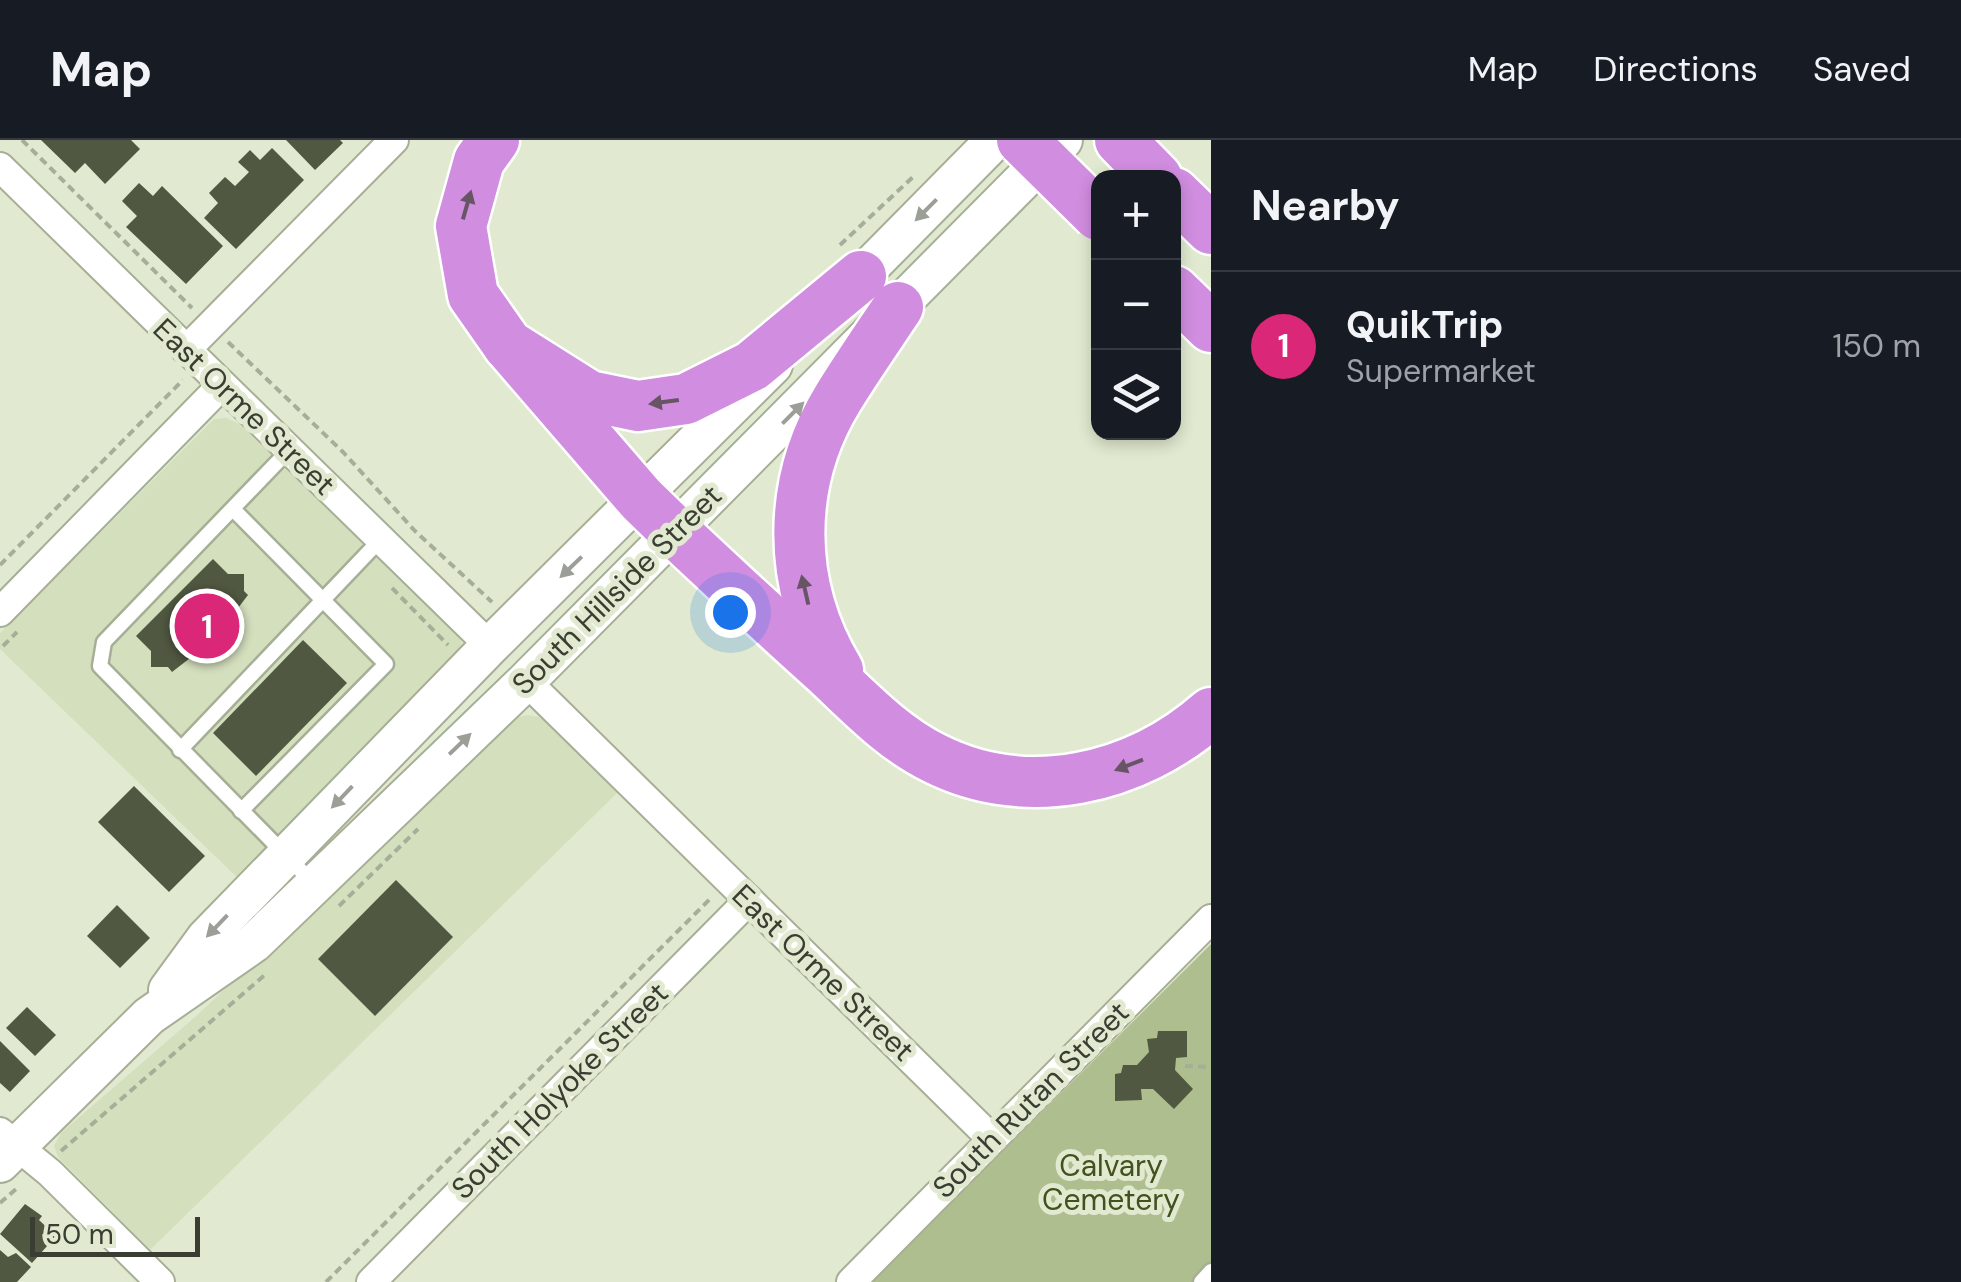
<!DOCTYPE html>
<html lang="en">
<head>
<meta charset="utf-8">
<style>
  :root { --surface:#171b24; --page:#242831; --text:#f1f3f6; --muted:#9ea1a6; --line:#363941; --accent:#db2777 }
  body { margin:0; font-family:"DM Sans",sans-serif; background:var(--page); color:var(--text) }
  .controls { position:absolute; right:30px; top:30px; display:grid; overflow:hidden; border-radius:20px; box-shadow:0 5px 15px #0003 }
  .controls button { width:90px; height:90px; display:grid; place-items:center; padding:0; border:0; border-bottom:2px solid var(--line); background:var(--surface); color:var(--text); font:50px sans-serif }
  .scale { position:absolute; left:30px; bottom:25px; width:170px; box-sizing:border-box; padding-left:10px; border:5px solid #393d32; border-top:0; font-size:28px; line-height:35px; white-space:nowrap; color:#393d32; -webkit-text-stroke:8px #e1ead0; paint-order:stroke }
  .you { position:absolute; left:730px; top:472px; width:35px; height:35px; margin:-25px; border:8px solid #fff; border-radius:50%; background:#1a73e8; box-shadow:0 0 0 15px #1a73e833 }
  .badge { display:grid; place-items:center; width:65px; height:65px; border-radius:50%; background:var(--accent); color:#fff; font-size:32px; font-weight:700 }
  .pin { position:absolute; translate:-50% -50%; border:5px solid #fff; box-shadow:0 2px 10px #0006 }
  .list { margin:0; padding:0; list-style:none }
  h2 { display:flex; justify-content:space-between; align-items:center; height:130px; margin:0; padding:0 40px; font-size:42px }
  h2 small { font-size:32px; font-weight:400; color:var(--muted) }
  .list li { display:grid; grid-template-columns:65px 1fr auto; gap:30px; align-items:center; box-sizing:border-box; height:150px; padding:0 40px; border-top:2px solid var(--line) }
  .list b { display:block; font-size:38px; white-space:nowrap }
  .list p { margin:0; font-size:32px; white-space:nowrap; color:var(--muted) }
  .list em { font-size:32px; font-style:normal; color:var(--muted) }
  .icon { flex:none; width:55px; height:55px; fill:none; stroke:currentColor; stroke-width:2; stroke-linecap:round; stroke-linejoin:round }
  .map { position:relative; flex:none; width:1211px; height:1142px; overflow:hidden }
  header { display:flex; align-items:center; gap:60px; box-sizing:border-box; height:140px; padding:0 50px; background:var(--surface); border-bottom:2px solid var(--line) }
  header strong { font-size:48px }
  nav { display:flex; gap:55px; margin-inline-start:auto; font-size:35px }
  main { display:flex }
  aside { flex:1; background:var(--surface) }
  .map>svg:first-child { display:block }
</style>
</head>
<body>
<header>
<strong>Map</strong>
<nav><a>Map</a><a>Directions</a><a>Saved</a></nav>
</header>
<main>
<div class="map">
<svg width="1211" height="1142" viewBox="0 0 1211 1142">
  <rect width="100%" height="100%" fill="#e1ead0"/>
  <g fill="#d4dfbe">
    <path d="M226 278 239 284 453 487 462 503 459 520 242 742 0 509V493L214 279Z"/>
    <path d="M527 575 539 577 558 589 619 651 150 1110 58 1017 54 1006 61 993 195 877 515 578Z"/>
  </g>
  <path fill="#aebe8f" d="M1211 804V1142H871Z"/>
  <g fill="#505841">
    <path d="M41 0H131L140 9 105 44 85 23 75 33Z"/>
    <path d="M286 0H340L343 3 315 30Z"/>
    <path d="M272 8 304 40 236 109 204 78 218 63 209 53 225 37 235 46 249 32 238 22 250 10 260 20Z"/>
    <path d="M139 43 153 56 162 46 223 106 186 144 126 87 137 76 122 61Z"/>
    <path d="M213 419 228 434H244V451L248 455 232 476 235 478 228 486 230 489 207 512 205 510 197 518 194 515 172 532 168 527H151V511L136 496Z"/>
    <path d="M303 500 347 543 256 636 213 593Z"/>
    <path d="M134 646 205 716 169 752 98 682Z"/>
    <path d="M396 740 453 797 375 876 318 819Z"/>
    <path d="M117 765 150 798 120 828 87 796Z"/>
    <path d="M27 867 56 895 35 916 6 888Z"/>
    <path d="M1158 891H1187V917L1176 918 1175 930 1193 949 1174 969 1153 949H1141L1142 960 1115 961V934L1121 933 1123 925H1137L1149 912 1147 899 1157 898Z"/>
    <path d="M0 901 30 931 10 952 0 943Z"/>
    <path d="M25 1064 42 1076 39 1080 56 1096 32 1123 0 1094Z"/>
    <path d="M0 1110 8 1117 16 1113 31 1127 17 1142H0Z"/>
  </g>
  <g fill="none" stroke-linecap="round" stroke-linejoin="round">
    <g stroke="#a6af96" stroke-width="19">
      <g id="lane">
        <path d="M289 310 104 502 100 526 314 744"/>
        <path d="M233 369 386 524 241 671"/>
        <path d="M180 610 380 400"/>
        <path d="M1201 1142 1211 1131"/>
      </g>
    </g>
    <g stroke="#a6af96" stroke-width="32">
      <g id="street">
        <path d="M0 27 490 506"/>
        <path d="M186 210 394 0"/>
        <path d="M0 472 222 245"/>
        <path d="M526 541 992 999"/>
        <path d="M0 992 50 1033 160 1142"/>
        <path d="M371 1142 749 760"/>
        <path d="M851 1142 1211 779"/>
      </g>
    </g>
    <g stroke="#a6af96" stroke-width="42">
      <g id="secondary">
        <path d="M843 154 995 0"/>
        <path d="M168 850 206 798 490 506 773 225"/>
        <path d="M0 1023 149 876 254 803 526 541 1063 0"/>
      </g>
    </g>
    <g stroke="#fff" stroke-width="55">
      <g id="highway">
        <path d="M494 0 479 21 461 86 473 155 508 205 589 256 638 266 686 259 752 226 861 136"/>
        <path d="M1120 0 1157 38"/>
        <path d="M1174 53 1211 89"/>
        <path d="M1174 151 1211 187"/>
        <path d="M508 205 641 359 675 392C725 439 776 486 827 532 860 563 893 598 934 618 1027 665 1136 639 1211 573"/>
        <path d="M838 530C787 445 786 343 838 258 857 227 878 197 898 167"/>
      </g>
    </g>
    <g stroke="#a6ae99" stroke-width="4" stroke-dasharray="8 5" stroke-linecap="butt">
      <path d="M22 0 192 168"/>
      <path d="M840 105 914 36"/>
      <path d="M228 202 343 312 415 391 492 462"/>
      <path d="M0 425 183 240"/>
      <path d="M392 448 448 505"/>
      <path d="M3 506 17 492"/>
      <path d="M339 766 418 689"/>
      <path d="M1185 926 1211 927"/>
      <path d="M61 1011 266 834"/>
      <path d="M0 1063 16 1049"/>
      <path d="M326 1142 712 757"/>
    </g>
    <use href="#lane" stroke="#fff" stroke-width="14"/>
    <use href="#street" stroke="#fff" stroke-width="28"/>
    <use href="#secondary" stroke="#fff" stroke-width="38"/>
    <use href="#highway" stroke="#d18de0" stroke-width="50"/>
    <g stroke="#fff" stroke-width="55" stroke-linecap="butt">
      <path id="highway-bridge" d="M1022 0 1098 75"/>
    </g>
    <use href="#highway-bridge" stroke="#d18de0" stroke-width="50"/>
  </g>
  <defs><path id="oneway-solid" d="M-6-.8H1V-3.2L6.5 0L1 3.2V.8H-6Z" transform="scale(2.5)"/></defs>
  <g fill="#675566">
    <use href="#oneway-solid" transform="translate(467 65) rotate(-74)"/>
    <use href="#oneway-solid" transform="translate(664 262) rotate(172)"/>
    <use href="#oneway-solid" transform="translate(805 450) rotate(-103)"/>
    <use href="#oneway-solid" transform="translate(1129 625) rotate(159)"/>
  </g>
  <g fill="#9c9e98">
    <use href="#oneway-solid" transform="translate(926 70) rotate(135)"/>
    <use href="#oneway-solid" transform="translate(793 273) rotate(-45)"/>
    <use href="#oneway-solid" transform="translate(571 427) rotate(136)"/>
    <use href="#oneway-solid" transform="translate(460 604) rotate(-44)"/>
    <use href="#oneway-solid" transform="translate(342 657) rotate(134)"/>
    <use href="#oneway-solid" transform="translate(217 786) rotate(134)"/>
  </g>
  <g text-anchor="middle" stroke-width="10" stroke-linejoin="round" paint-order="stroke">
    <g font-size="30" fill="#393d32" stroke="#e1ead0">
      <text transform="translate(244 267) rotate(44)" y="10">East Orme Street</text>
      <text transform="translate(617 450) rotate(-45)" y="10">South Hillside Street</text>
      <text transform="translate(823 833) rotate(44)" y="10">East Orme Street</text>
      <text transform="translate(560 951) rotate(-45)" y="10">South Holyoke Street</text>
      <text transform="translate(1031 960) rotate(-45)" y="10">South Rutan Street</text>
    </g>
    <g font-size="30" fill="#42511d" stroke="#e1ead0">
      <text x="1111" y="1036">Calvary<tspan x="1111" dy="34">Cemetery</tspan></text>
    </g>
  </g>
</svg>
<div class="controls">
<button>+</button>
<button>−</button>
<button><svg class="icon" aria-label="layers" viewBox="0 0 24 24"><path d="M12 4l9 5-9 5-9-5zM3 14l9 5 9-5"/></svg></button>
</div>
<div class="scale">50 m</div>
<div class="you"></div>
<div class="pin badge" style="left:207px;top:486px">1</div>
</div>
<aside>
<h2>Nearby<small></small></h2>
<ul class="list">
<li><span class="badge">1</span><div><b>QuikTrip</b><p>Supermarket</p></div><em>150 m</em></li>
</ul>
</aside>
</main>
</body>
</html>
